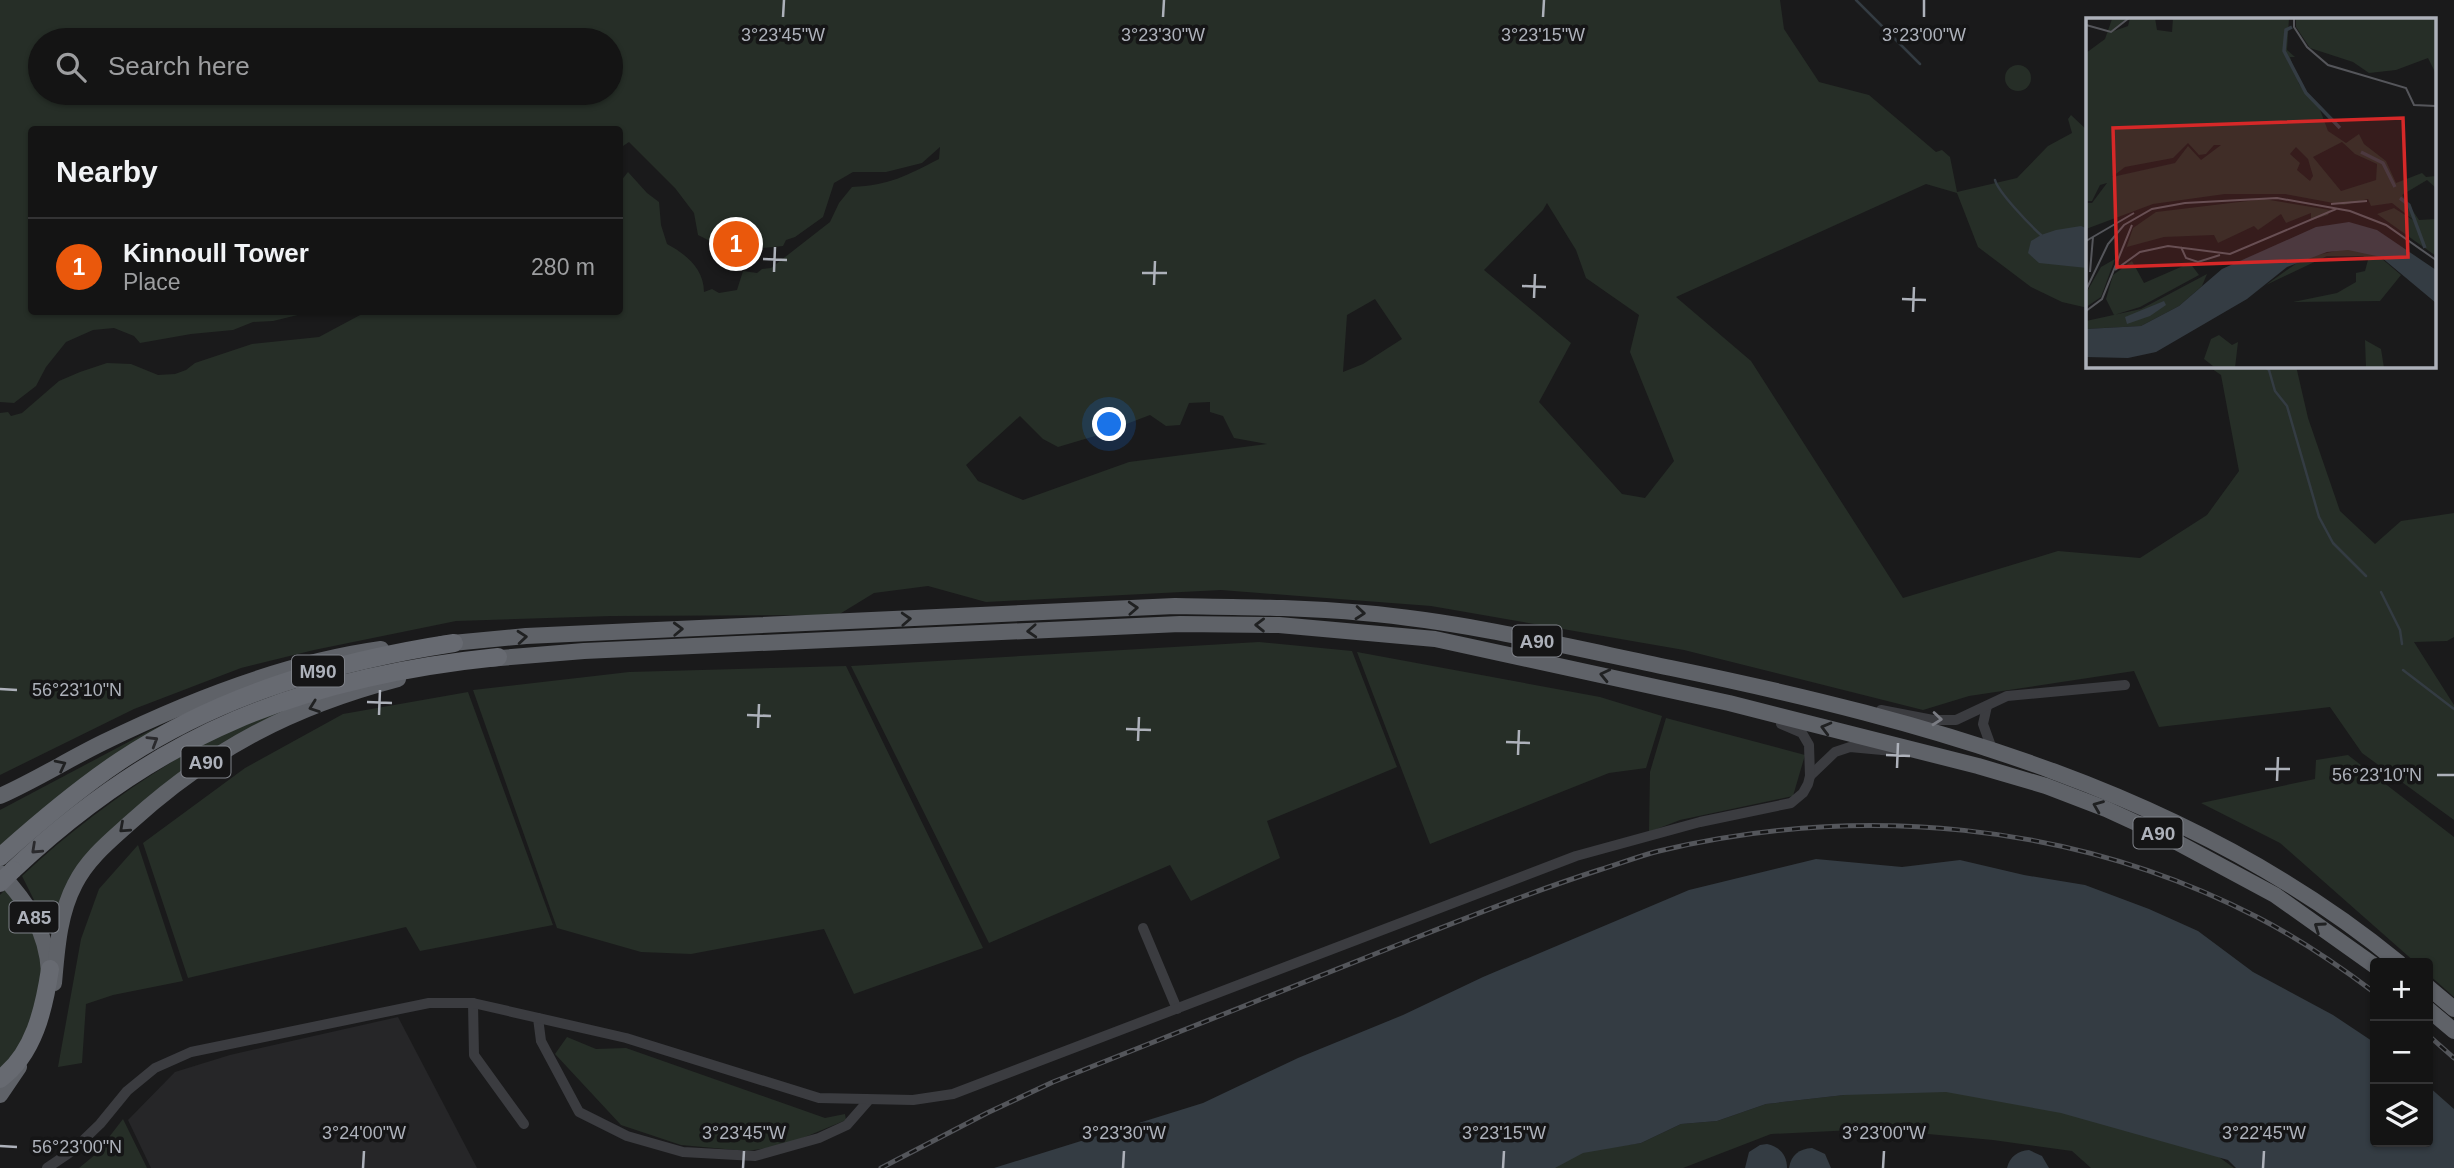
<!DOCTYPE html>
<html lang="en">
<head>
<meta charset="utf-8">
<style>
  :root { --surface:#141414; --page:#212122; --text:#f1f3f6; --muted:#9d9ea0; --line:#333334; --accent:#ea580c }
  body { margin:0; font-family:Helvetica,sans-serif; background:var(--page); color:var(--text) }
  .controls { position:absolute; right:21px; bottom:21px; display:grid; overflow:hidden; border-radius:7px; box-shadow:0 2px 5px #0004 }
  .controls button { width:63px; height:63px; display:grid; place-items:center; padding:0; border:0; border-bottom:2px solid var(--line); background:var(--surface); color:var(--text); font:35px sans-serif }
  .you { position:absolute; left:1110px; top:425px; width:24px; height:24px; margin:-18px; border:5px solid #fff; border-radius:50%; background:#1a73e8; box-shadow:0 0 0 10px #1a73e833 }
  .badge { display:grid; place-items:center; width:46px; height:46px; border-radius:50%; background:var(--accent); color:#fff; font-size:23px; font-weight:700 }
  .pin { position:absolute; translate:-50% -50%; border:4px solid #fff; box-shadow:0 2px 7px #0006 }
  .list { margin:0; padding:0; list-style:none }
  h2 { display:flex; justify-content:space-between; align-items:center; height:91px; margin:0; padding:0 28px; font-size:30px }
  h2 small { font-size:23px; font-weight:400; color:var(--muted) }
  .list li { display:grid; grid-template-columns:46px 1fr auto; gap:21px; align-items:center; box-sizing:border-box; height:98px; padding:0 28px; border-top:2px solid var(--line) }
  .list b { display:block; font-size:26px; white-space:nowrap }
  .list p { margin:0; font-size:23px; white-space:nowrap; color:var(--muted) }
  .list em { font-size:23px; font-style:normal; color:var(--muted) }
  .icon { flex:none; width:38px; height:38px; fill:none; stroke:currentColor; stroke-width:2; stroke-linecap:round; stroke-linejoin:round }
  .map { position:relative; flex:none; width:2454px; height:1168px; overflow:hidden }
  .search { position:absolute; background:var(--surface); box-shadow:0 2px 5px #0004; left:28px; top:28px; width:595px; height:77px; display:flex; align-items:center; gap:18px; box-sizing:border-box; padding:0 24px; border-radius:38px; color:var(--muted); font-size:26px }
  .panel { position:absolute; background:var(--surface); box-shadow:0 2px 5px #0004; left:28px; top:126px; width:595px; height:189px; border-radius:7px }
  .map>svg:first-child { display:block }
</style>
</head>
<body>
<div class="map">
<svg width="2454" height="1168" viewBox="0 0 2454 1168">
  <rect width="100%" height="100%" fill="#1a1a1b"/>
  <path fill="#262628" d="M398 1017 477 1168H151L128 1120 175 1072 230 1055Z"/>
  <g fill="#262e27" fill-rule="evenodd">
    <path d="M0 0H1780L1784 29 1819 82 1869 95 1936 152 1942 150 1950 157 1957 192 2017 178 2048 146 2072 133 2068 119 2071 115 2088 131V308L2062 302 2031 287 1978 247 1957 193 1926 184 1676 297 1751 361 1903 598 2058 551 2140 558 2207 515 2239 471 2221 375 2208 366H2296L2308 418 2340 511 2375 544 2401 521 2454 513V637L2447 641 2414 642 2454 705V820L2362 753 2330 707 2159 727 2134 671 1969 696 1923 710 1684 650 1431 606 1221 590 986 602 928 586 874 593 838 615 611 616 456 621 314 650 241 668 134 709 0 775V413L8 412 11 416 22 413 59 381 80 372 107 363 131 364 158 375 175 374 186 370 195 363 252 344 319 337 362 314 375 312H620V182L628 172 647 193 659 202 661 225 667 244C686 254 704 269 704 292L712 289 719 293 737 290 743 271 757 273 762 269 771 268 830 222 839 203 852 187C890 185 906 176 939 159L940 147 922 163 886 172H853L834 183 823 217 795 237 786 240 783 246 763 248 752 234H732L720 246 698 235 694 213 675 188 629 142 620 148V130H32V312H310L273 321 253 322 233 330 191 334 140 343 134 336 114 328 93 330 66 342 46 367 36 386 14 403 0 402ZM40 40H611V93H40ZM1547 203 1576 250 1586 278 1639 315 1630 352 1674 461 1645 498 1622 494 1539 402 1571 343 1484 270 1543 210ZM1375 299 1402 339 1363 364 1343 372 1347 315ZM1210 402V412L1223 416 1234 438 1267 444 1129 462 1023 500 978 481 966 465 1020 416 1043 439 1058 447 1095 436 1150 415 1166 426 1180 425 1189 403Z"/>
    <circle cx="2018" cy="78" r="13"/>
    <path d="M1259 642 1352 651 1397 767 1267 821 1280 858 1191 901 1170 865 989 943 851 666Z"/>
    <path d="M1357 652 1600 697 1662 716 1646 768 1609 773 1430 844Z"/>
    <path d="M846 666 983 948 854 994 824 929 691 954 641 952 557 928 473 690 629 672Z"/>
    <path d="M468 692 553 925 420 951 406 927 188 978 143 843 245 768 343 714Z"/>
    <path d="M308 696 107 841 58 930 51 934 22 876C92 810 175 755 262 712 276 705 293 701 308 696Z"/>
    <path d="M219 700 0 846V810L151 730Z"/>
    <path d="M1666 718 1805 755 1793 796 1680 820 1649 832 1650 772Z"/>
    <path d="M2348 755 2454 837V997L2428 974V963H2416L2280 843 2201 803 2315 779 2316 760Z"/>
    <path d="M138 845 183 981 113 995 86 1004 82 1063 58 1067 81 939 99 889Z"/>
    <path d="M6 889 28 920 41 954 42 988 36 1025 0 1076V895Z"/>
    <path d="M567 1037 596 1049 626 1048 825 1118 845 1114 846 1120 786 1145 747 1151 681 1145 621 1125 555 1054Z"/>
    <path d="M1921 1081 2164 1117 2234 1168H2091L2072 1151 1993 1140 1874 1129 1771 1134 1683 1168H1550L1577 1152 1641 1143 1681 1124 1717 1121 1766 1104 1844 1095Z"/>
    <path d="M123 1119 147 1168H79L96 1154Z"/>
  </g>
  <g fill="#343c43">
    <path d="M2081 226 2088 229 2087 268 2039 263 2028 253 2031 241 2041 235 2056 230Z"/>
    <path d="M1816 859 1902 867 1960 860 2024 875 2085 885 2149 909 2198 931 2253 972 2333 1015 2375 1043V1142H2428V1086L2454 1109V1168H2236L2228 1160 2061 1113 1946 1092 1844 1095 1766 1104 1717 1121 1681 1124 1641 1143 1583 1153 1555 1168H994L1203 1103 1298 1058 1403 1015 1483 977 1689 890Z"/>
    <path d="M1767 1144C1780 1147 1787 1155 1787 1168H1745L1749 1152 1760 1145Z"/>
    <path d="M1812 1148 1825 1154 1831 1168H1789C1791 1155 1799 1149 1812 1148Z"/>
    <path d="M2029 1150 2042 1156 2049 1168H2007C2010 1156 2018 1151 2029 1150Z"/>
  </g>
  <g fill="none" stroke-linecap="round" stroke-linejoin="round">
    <g stroke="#343c43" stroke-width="2.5">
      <path d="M1856 0 1920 64"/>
      <path d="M1995 180C1998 192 2030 225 2041 235"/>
      <path d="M2264 366 2269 370 2275 391 2287 406 2319 517 2333 543 2366 576"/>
      <path d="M2381 592 2400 630 2402 644"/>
      <path d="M2403 670 2454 709"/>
    </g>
    <g stroke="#3b3c40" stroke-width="10">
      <path d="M1987 706 1983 724 1992 749"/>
      <path d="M1881 710 1933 720H1956L2007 696 2125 685"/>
      <path d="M1810 776 1835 752 1850 747 1893 751"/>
      <path d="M1143 928 1177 1009"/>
      <path d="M473 1003 474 1055 524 1124"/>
      <path d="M538 1018 541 1041 579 1112 627 1136 683 1152 755 1156 819 1138 847 1125 868 1101"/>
      <path d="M47 1168 72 1151 100 1124 127 1091 155 1068 191 1052 429 1003H473L626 1038 819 1098 913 1100 953 1094 1576 856 1700 822 1791 803 1803 793 1808 784 1810 776 1809 745 1802 733 1781 724"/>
    </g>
    <g stroke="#5f6268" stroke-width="16">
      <path d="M442 644 526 636 1175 606C1238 607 1301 607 1364 613 1467 622 1569 647 1671 668 1928 721 2193 793 2399 963"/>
      <path d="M488 659 584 651 1180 624 1279 625 1435 639 1729 703 1978 766 2046 786 2106 809 2169 838 2275 895 2375 966"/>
      <path d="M0 796C36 780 69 759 104 742 190 700 287 662 381 649"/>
      <path d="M0 873C27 902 47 931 49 972"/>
      <path d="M54 983C57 950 59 914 75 884 88 858 111 840 132 821 213 748 292 707 398 679"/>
      <path d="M2428 987 2454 1009"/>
      <path d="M2428 1009 2454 1031"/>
      <path d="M0 1095 19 1067"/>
    </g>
    <g stroke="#676a71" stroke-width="18">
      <path d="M0 857C38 823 78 789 120 761 221 694 336 661 454 643"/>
      <path d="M13 870C158 733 302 677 498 657"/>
      <path d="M0 1079C34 1054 44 1009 50 969"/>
    </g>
    <g stroke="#54565b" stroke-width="5">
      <g id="rail">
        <path d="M2428 1035 2454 1058"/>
        <path d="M881 1168 987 1113 1053 1082C1169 1036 1285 990 1400 944 1466 918 1531 892 1599 870 1619 864 1639 856 1659 851 1859 803 2073 822 2257 917 2298 938 2338 965 2375 993"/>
      </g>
    </g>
    <use href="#rail" stroke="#151516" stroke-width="2.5" stroke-dasharray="8" stroke-linecap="butt"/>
    <path stroke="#676a71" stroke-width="18" d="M0 883 13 870"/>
  </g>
  <defs><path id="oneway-chevron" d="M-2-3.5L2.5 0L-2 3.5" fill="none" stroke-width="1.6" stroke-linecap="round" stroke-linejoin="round" transform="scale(1.75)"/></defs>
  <g stroke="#202122">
    <use href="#oneway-chevron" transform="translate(1133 608) rotate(-3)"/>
    <use href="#oneway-chevron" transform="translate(1360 613) rotate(5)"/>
    <use href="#oneway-chevron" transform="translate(906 619) rotate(-3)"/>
    <use href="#oneway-chevron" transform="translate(1260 625) rotate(-179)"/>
    <use href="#oneway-chevron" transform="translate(678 629) rotate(-2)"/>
    <use href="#oneway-chevron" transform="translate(1032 631) rotate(177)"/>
    <use href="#oneway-chevron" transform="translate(522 637) rotate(-5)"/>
    <use href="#oneway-chevron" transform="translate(1605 675) rotate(-167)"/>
    <use href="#oneway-chevron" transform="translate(314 707) rotate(160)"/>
    <use href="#oneway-chevron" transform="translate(1826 728) rotate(-165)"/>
    <use href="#oneway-chevron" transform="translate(61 765) rotate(-27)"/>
    <use href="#oneway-chevron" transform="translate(2098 806) rotate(-158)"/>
    <use href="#oneway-chevron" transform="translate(124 828) rotate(138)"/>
    <use href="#oneway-chevron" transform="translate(2319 927) rotate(-145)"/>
  </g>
  <use stroke="#7a7c83" href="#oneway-chevron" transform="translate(1937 719) rotate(5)"/>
  <g stroke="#2a2a2d">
    <use href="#oneway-chevron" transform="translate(153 741) rotate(-31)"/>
    <use href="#oneway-chevron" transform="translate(36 849) rotate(137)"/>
  </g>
  <path fill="none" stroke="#adb1ba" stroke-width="2.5" d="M783 17 784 0M1163 17 1164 0M1543 17 1544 0M1924 17V0M763 259 787 260M774 272 775 247M1142 273H1167M1154 285 1155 261M1522 286 1546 287M1534 298 1535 274M1902 299 1926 300M1913 312 1914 287M0 689 17 690M367 702 392 703M379 715 380 690M747 715 771 716M758 728 759 704M1126 729 1151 730M1138 741 1139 717M1506 742 1530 743M1518 755 1519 730M1886 755 1910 756M1897 768 1898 743M2265 769H2290M2437 775H2454M2277 781 2278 757M0 1146 17 1147M363 1168 364 1151M743 1168 744 1151M1123 1168 1124 1151M1503 1168 1504 1151M1883 1168 1884 1151M2263 1168 2264 1151"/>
  <g text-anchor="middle" stroke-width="7" stroke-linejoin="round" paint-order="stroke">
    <g fill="#151516" stroke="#7f8289" stroke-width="2">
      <rect x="1512.5" y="625.5" width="49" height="31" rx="5"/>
      <rect x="292" y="655.5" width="52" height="31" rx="5"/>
      <rect x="181.5" y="746.5" width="49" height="31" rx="5"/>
      <rect x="2133.5" y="817.5" width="49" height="31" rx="5"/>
      <rect x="9.5" y="901.5" width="49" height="31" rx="5"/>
    </g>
    <g font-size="19" font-weight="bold" fill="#adb1ba">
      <text x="1537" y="648">A90</text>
      <text x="318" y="678">M90</text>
      <text x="206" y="769">A90</text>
      <text x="2158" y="840">A90</text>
      <text x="34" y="924">A85</text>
    </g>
  </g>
  <g transform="translate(2086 18)">
    <rect width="350" height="350" fill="#1a1a1b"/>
    <path d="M41 0 28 13 42 8 44 0H69L71 12 86 14 87 0H203L201 32 209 39H204L213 66 233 89 242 113 260 125 273 116 278 126 300 143 310 165 336 155 340 159 350 158V170L341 162 316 177 333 202 350 201V238L291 196 308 190 330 204 306 185 285 188 282 181 258 187 199 176H139L67 186 0 211V185H6L21 165 14 167 6 183H0V35L19 21 26 1ZM256 124 269 136 291 146 290 162 255 173 227 139ZM102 125 113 137 120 136 128 127H135L115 142 102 128 89 145 26 159 39 149 87 140ZM210 129 222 141 227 158 224 163 211 152 214 145 204 136ZM210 0H350V56L342 40 310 52 283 55 267 44 224 30 210 9ZM178 181 244 192 242 197 225 202V195L200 205 195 196 172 212 168 208 132 225 128 217 78 219 41 229 38 237 47 210 70 194ZM259 231 288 234 315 257 294 283 207 284 251 275 270 264V255L279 253 282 242 277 238H241L180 267 218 240ZM29 241 15 279 0 289V275L15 249ZM46 243 58 265 104 245 113 257 54 289 28 297 20 281 27 257ZM121 256 116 268 93 288 55 308 0 311V303L55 291ZM133 317 146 327 152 324 149 350 127 348 118 341 125 321ZM279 322 295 331 298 350H280Z" fill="#262e27" fill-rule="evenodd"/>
    <path d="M263 204 291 212 350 252V285L295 239 262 232 241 234 201 249 161 281 70 334 42 340 0 339V311L55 308 93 288 136 251 230 209ZM78 283 80 287 64 298 41 306 39 299Z" fill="#343c43"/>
    <path fill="none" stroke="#343c43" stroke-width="3.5" d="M206 9 200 12 198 33 220 75 254 110M275 134 297 145 309 169M314 180 323 187 339 230"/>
    <path fill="none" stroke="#55565b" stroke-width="2" d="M208 0V9L221 29 242 47 320 70 328 87 350 88M0 7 25 14 43 0M245 186 281 183M0 223 48 195M95 229 100 240 112 244 134 237M29 252 54 234 82 228 144 236 250 191M4 254 7 219M0 272 22 226 38 207 66 191 99 185 191 180 264 193 300 207 350 242M0 293 16 281 46 207"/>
    <path fill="#d62828" fill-opacity="0.15" stroke="#d62828" stroke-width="3.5" d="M317 100 322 239 31 249 27 110Z"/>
    <rect width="350" height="350" fill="none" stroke="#adb1ba" stroke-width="3.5"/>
  </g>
  <g font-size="18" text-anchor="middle" fill="#adb1ba" stroke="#151516" stroke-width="7" stroke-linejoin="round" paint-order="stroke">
    <text x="783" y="41">3°23'45"W</text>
    <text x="1163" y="41">3°23'30"W</text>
    <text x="1543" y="41">3°23'15"W</text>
    <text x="1924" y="41">3°23'00"W</text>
    <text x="77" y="696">56°23'10"N</text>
    <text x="2377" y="781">56°23'10"N</text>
    <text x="364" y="1139">3°24'00"W</text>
    <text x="744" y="1139">3°23'45"W</text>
    <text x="1124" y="1139">3°23'30"W</text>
    <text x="1504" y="1139">3°23'15"W</text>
    <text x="1884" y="1139">3°23'00"W</text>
    <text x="2264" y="1139">3°22'45"W</text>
    <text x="77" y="1153">56°23'00"N</text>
  </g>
</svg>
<div class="controls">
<button>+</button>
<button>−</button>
<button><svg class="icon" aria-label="layers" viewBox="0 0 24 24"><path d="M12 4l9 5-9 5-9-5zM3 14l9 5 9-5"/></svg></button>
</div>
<div class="you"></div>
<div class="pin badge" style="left:736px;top:244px">1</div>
<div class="search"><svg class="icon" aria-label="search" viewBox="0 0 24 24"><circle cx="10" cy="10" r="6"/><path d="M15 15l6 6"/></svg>Search here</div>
<section class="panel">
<h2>Nearby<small></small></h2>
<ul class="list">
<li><span class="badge">1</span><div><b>Kinnoull Tower</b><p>Place</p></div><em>280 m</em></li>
</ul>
</section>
</div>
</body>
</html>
